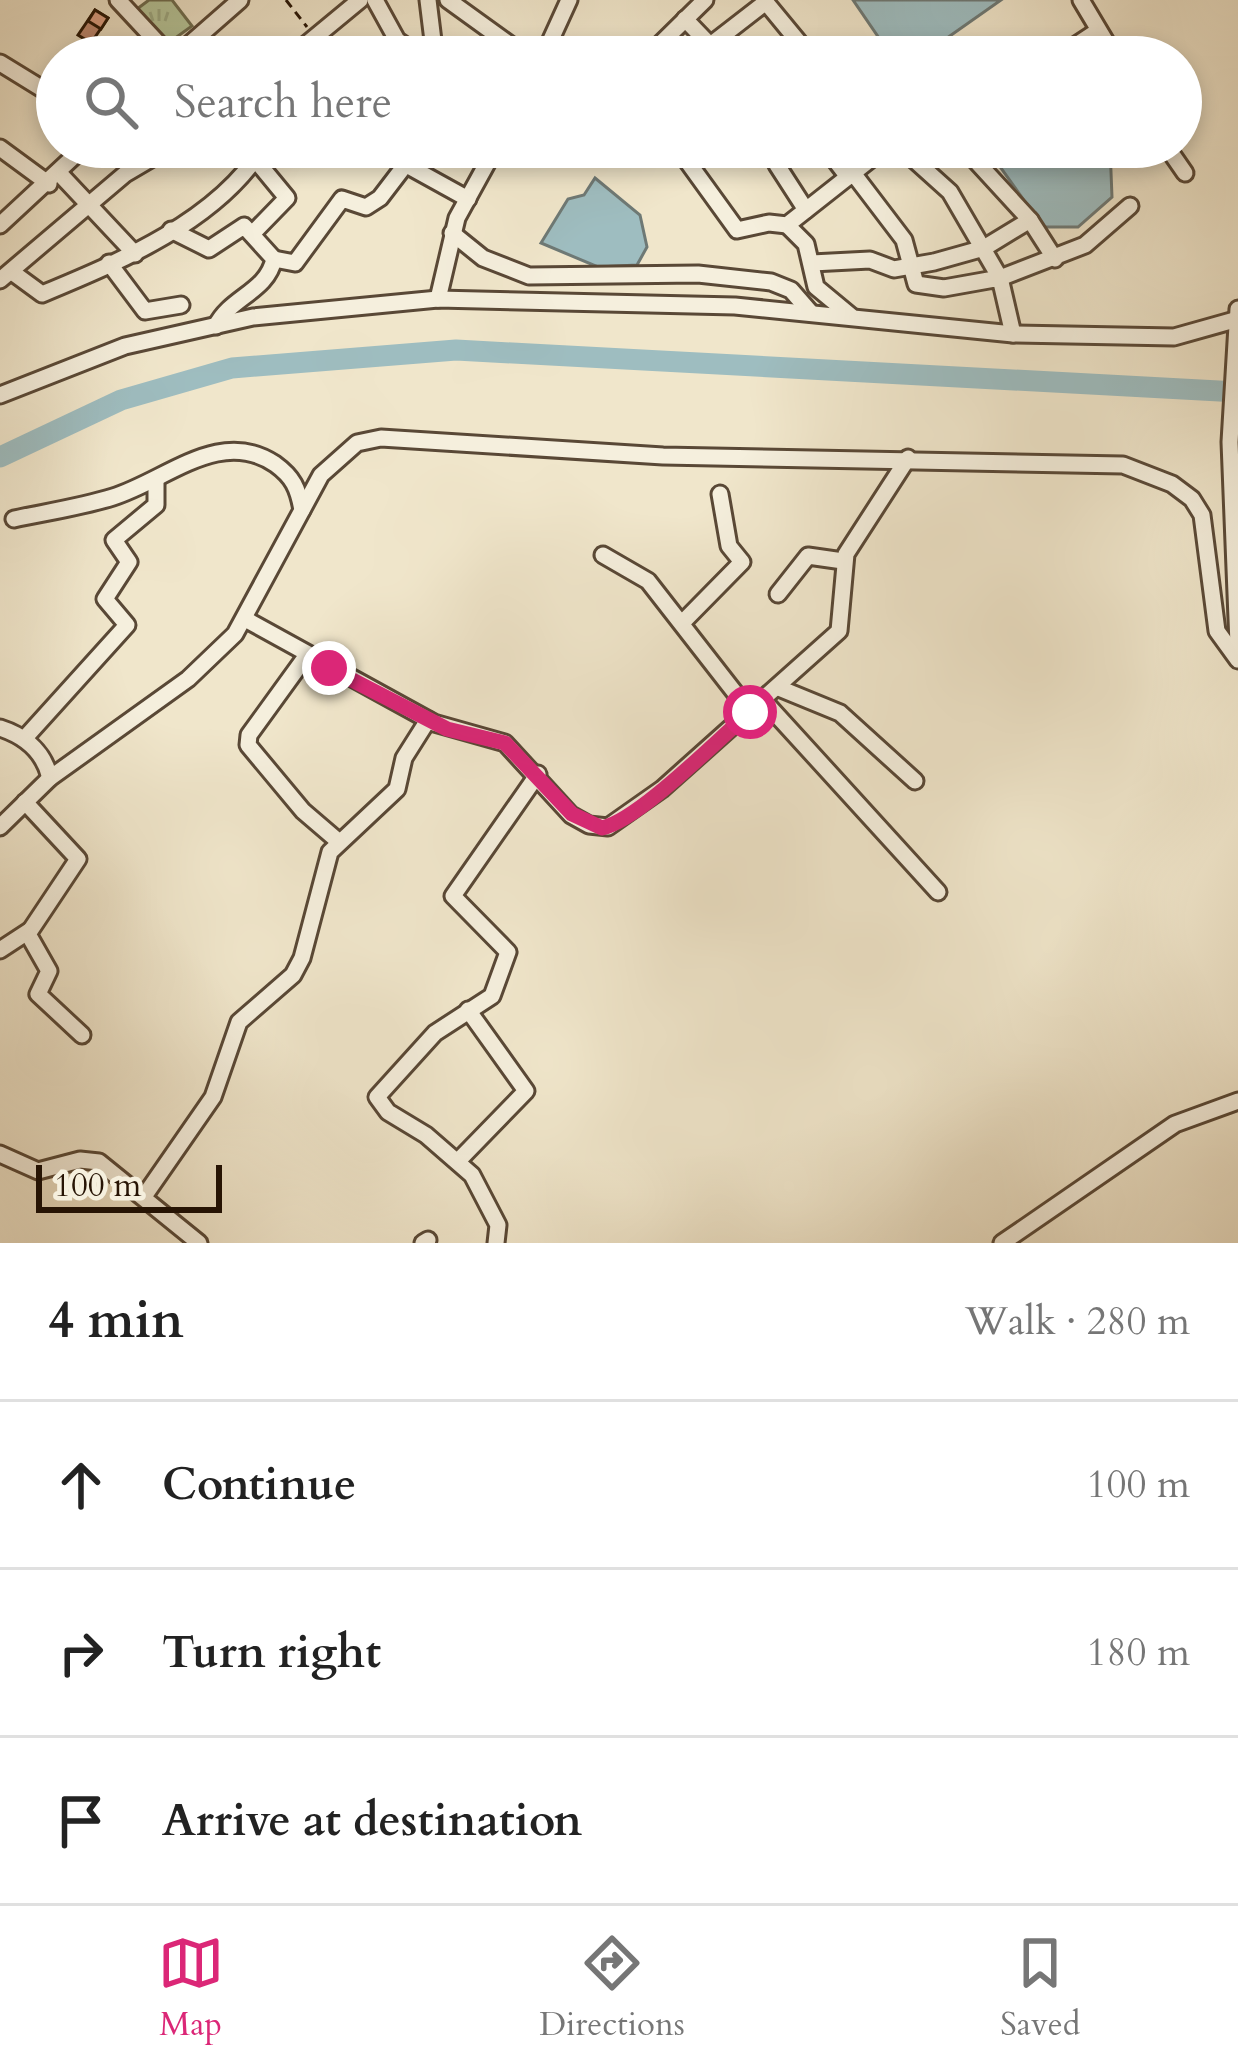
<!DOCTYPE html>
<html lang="en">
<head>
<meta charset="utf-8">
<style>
  :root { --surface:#fff; --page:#f6f6f6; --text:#222; --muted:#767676; --line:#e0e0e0; --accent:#db2777 }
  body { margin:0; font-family:Cardo,serif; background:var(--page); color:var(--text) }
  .scale { position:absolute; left:36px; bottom:30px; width:186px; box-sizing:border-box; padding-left:12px; border:6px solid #271404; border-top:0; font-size:33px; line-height:42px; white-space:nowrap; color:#271404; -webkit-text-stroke:9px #f5efdd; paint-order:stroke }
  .stop { position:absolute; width:36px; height:36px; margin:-27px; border:9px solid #db2777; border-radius:50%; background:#fff }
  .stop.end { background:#db2777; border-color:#fff; box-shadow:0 3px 12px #0008 }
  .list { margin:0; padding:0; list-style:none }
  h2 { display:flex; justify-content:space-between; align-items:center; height:156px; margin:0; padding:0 48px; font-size:51px }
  h2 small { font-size:39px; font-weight:400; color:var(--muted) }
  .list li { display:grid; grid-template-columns:78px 1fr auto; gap:36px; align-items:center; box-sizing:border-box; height:168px; padding:0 48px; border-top:3px solid var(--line) }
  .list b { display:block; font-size:45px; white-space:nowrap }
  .list em { font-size:39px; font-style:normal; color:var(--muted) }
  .icon { flex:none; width:66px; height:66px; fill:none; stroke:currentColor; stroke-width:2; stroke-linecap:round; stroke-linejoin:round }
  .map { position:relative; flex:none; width:1238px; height:1243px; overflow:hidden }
  .search { position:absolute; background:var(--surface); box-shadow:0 6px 18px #0003; left:36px; right:36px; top:36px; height:132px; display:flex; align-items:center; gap:30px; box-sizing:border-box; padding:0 42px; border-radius:66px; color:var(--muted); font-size:45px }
  .sheet { height:660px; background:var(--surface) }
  nav { display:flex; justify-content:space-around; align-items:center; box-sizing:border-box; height:168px; border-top:3px solid var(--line); background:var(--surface); font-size:33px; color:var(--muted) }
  nav a { display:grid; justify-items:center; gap:6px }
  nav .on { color:var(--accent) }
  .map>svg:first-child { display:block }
</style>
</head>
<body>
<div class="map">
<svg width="1238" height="1243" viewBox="0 0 1238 1243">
  <defs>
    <pattern id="grass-tufts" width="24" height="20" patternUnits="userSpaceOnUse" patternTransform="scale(3)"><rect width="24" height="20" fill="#b6c69a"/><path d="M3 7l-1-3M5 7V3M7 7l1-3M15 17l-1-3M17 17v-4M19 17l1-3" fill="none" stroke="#9ca983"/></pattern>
  </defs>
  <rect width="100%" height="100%" fill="#f0e6cb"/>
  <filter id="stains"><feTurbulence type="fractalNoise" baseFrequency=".00167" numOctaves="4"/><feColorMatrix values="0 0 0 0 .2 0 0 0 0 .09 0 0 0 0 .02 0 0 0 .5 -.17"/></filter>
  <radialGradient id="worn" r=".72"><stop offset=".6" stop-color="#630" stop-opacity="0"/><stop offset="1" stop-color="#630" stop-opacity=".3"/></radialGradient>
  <path fill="url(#grass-tufts)" stroke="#6e6d4f" stroke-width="3" d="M149 0H172L192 26 167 44 133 12Z"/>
  <g fill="#9ebdc0" stroke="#6e7975" stroke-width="3">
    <path d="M853 0H1001L920 57H892Z"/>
    <path d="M986 147H1110L1112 197 1078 227H1043Z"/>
    <path d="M595 178 640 215 647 247 637 265 598 267 541 243 568 199 584 195Z"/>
  </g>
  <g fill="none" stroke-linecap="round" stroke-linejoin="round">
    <path stroke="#9ebdc0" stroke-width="21" d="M0 457 121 400 232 368 456 350 1238 392"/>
    <g stroke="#594836" stroke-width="21">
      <g id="minor">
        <path d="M118 0 171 57"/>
        <path d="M375 0 397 40 421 57"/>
        <path d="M428 0 434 49"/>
        <path d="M448 0 527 57"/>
        <path d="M764 0 811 57"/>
        <path d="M1081 0 1115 57"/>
        <path d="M685 19 710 45"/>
        <path d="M175 57 240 0"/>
        <path d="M291 57 360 0"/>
        <path d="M543 57 569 0"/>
        <path d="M647 57 705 0"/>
        <path d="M695 57 766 2"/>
        <path d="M1058 57 1096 32"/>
        <path d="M0 63 57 98"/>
        <path d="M374 147 468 199"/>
        <path d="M677 147 737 230 769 223 787 225 853 173"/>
        <path d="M787 147 777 165 806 210"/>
        <path d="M825 147 848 177"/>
        <path d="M886 147 853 173 904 240 916 284 944 288 1000 278 1013 334"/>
        <path d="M900 147 950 192 1000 278 1085 245 1130 206"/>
        <path d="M963 147 1030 220 1055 259"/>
        <path d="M1167 147 1185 173"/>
        <path d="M0 148 49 184"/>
        <path d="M59 173 135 254"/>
        <path d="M0 225 84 147"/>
        <path d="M787 225 806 244 816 287 851 316"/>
        <path d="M171 230 209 249 244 226 274 259C267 292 230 297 216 326"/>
        <path d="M253 233 287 198 254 158"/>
        <path d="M452 233 483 258 529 276 698 274 771 282 791 290 811 313"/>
        <path d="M274 259 295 263 342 199 366 207 380 198 419 147"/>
        <path d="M109 263 145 311 181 305"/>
        <path d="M812 263 870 260 894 269 934 262 984 248 1030 220"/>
        <path d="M12 272 42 294C119 262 218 221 263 147"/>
        <path d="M0 280 125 174 171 147"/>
        <path d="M438 299 457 218 496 147"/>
        <path d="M1238 309 1230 442 1238 644"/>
        <path d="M0 395 125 346 253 317 438 299 735 306 1013 334 1174 337 1238 319"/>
        <path d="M14 519C47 512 81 507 113 497 167 480 220 427 275 464 293 477 298 488 302 510"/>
        <path d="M603 555 648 581 750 712"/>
        <path d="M778 594 808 556 843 561"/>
        <path d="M245 619 434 723 505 743 571 815 589 825 608 827 662 789 839 631 846 554 908 458"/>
        <path d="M683 622 742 562 729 546 720 494"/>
        <path d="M307 655 249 735 248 745 303 811 338 841"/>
        <path d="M779 688 840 713 915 781"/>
        <path d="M764 701 938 892"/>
        <path d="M0 728C25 736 44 752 50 778"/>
        <path d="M24 739 127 625 105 599 129 562 114 540 156 505V479"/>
        <path d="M25 802 78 859 28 934 49 971 38 994 82 1035"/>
        <path d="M0 827 50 778 188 679 235 634 321 475 357 443 381 438 663 456 1123 465 1172 484 1192 499 1202 515 1217 631 1238 660"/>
        <path d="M0 950 29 931"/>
        <path d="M0 1154 38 1171 80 1160 99 1162 199 1243"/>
        <path d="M458 1161 526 1091 468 1010"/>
        <path d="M145 1195 213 1097 239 1022 293 975 302 958 330 852 397 789 404 758 428 720"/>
        <path d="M423 1243 428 1240"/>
        <path d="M496 1243 498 1225 472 1175 426 1135 388 1112 377 1097 435 1033 492 996 508 952 453 896 538 774"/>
        <path d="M1002 1243 1175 1124 1238 1101"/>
      </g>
    </g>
    <path stroke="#271404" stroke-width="3" stroke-dasharray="9 6" stroke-linecap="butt" d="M286 0 307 27"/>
    <use href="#minor" stroke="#f5efdd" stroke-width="15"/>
  </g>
  <path fill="#c08a72" stroke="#271404" stroke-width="3" d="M95 10 108 18 91 43 78 35Z"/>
  <path fill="#dfa185" stroke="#271404" stroke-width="3" d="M95 10 108 18 101 29 88 21Z"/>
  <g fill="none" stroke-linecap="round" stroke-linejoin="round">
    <path stroke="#db2777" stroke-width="15" d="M329 668 447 729 505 743 572 814 602 828C639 820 717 740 750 712"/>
  </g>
  <rect width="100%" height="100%" filter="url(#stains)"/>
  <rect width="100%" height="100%" fill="url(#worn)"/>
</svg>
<div class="scale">100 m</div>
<div class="stop" style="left:750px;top:712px"></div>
<div class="stop end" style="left:329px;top:668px"></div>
<div class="search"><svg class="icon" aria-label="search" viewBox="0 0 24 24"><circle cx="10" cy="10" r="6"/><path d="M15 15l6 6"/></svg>Search here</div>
</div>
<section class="sheet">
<h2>4 min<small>Walk · 280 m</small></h2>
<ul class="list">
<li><svg class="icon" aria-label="ahead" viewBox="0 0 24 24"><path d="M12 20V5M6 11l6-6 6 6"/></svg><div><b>Continue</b></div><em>100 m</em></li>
<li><svg class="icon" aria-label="right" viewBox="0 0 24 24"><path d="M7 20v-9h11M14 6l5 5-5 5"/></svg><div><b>Turn right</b></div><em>180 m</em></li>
<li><svg class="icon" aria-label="arrive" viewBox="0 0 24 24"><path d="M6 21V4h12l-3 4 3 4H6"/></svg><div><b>Arrive at destination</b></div></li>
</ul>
</section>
<nav>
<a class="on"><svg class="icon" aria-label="map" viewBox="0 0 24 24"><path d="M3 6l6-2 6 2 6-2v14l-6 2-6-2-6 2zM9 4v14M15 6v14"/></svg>Map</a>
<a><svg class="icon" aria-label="directions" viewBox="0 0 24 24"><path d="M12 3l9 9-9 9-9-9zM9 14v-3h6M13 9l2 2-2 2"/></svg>Directions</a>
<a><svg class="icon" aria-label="saved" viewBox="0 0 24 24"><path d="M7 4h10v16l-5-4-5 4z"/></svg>Saved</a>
</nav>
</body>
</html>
